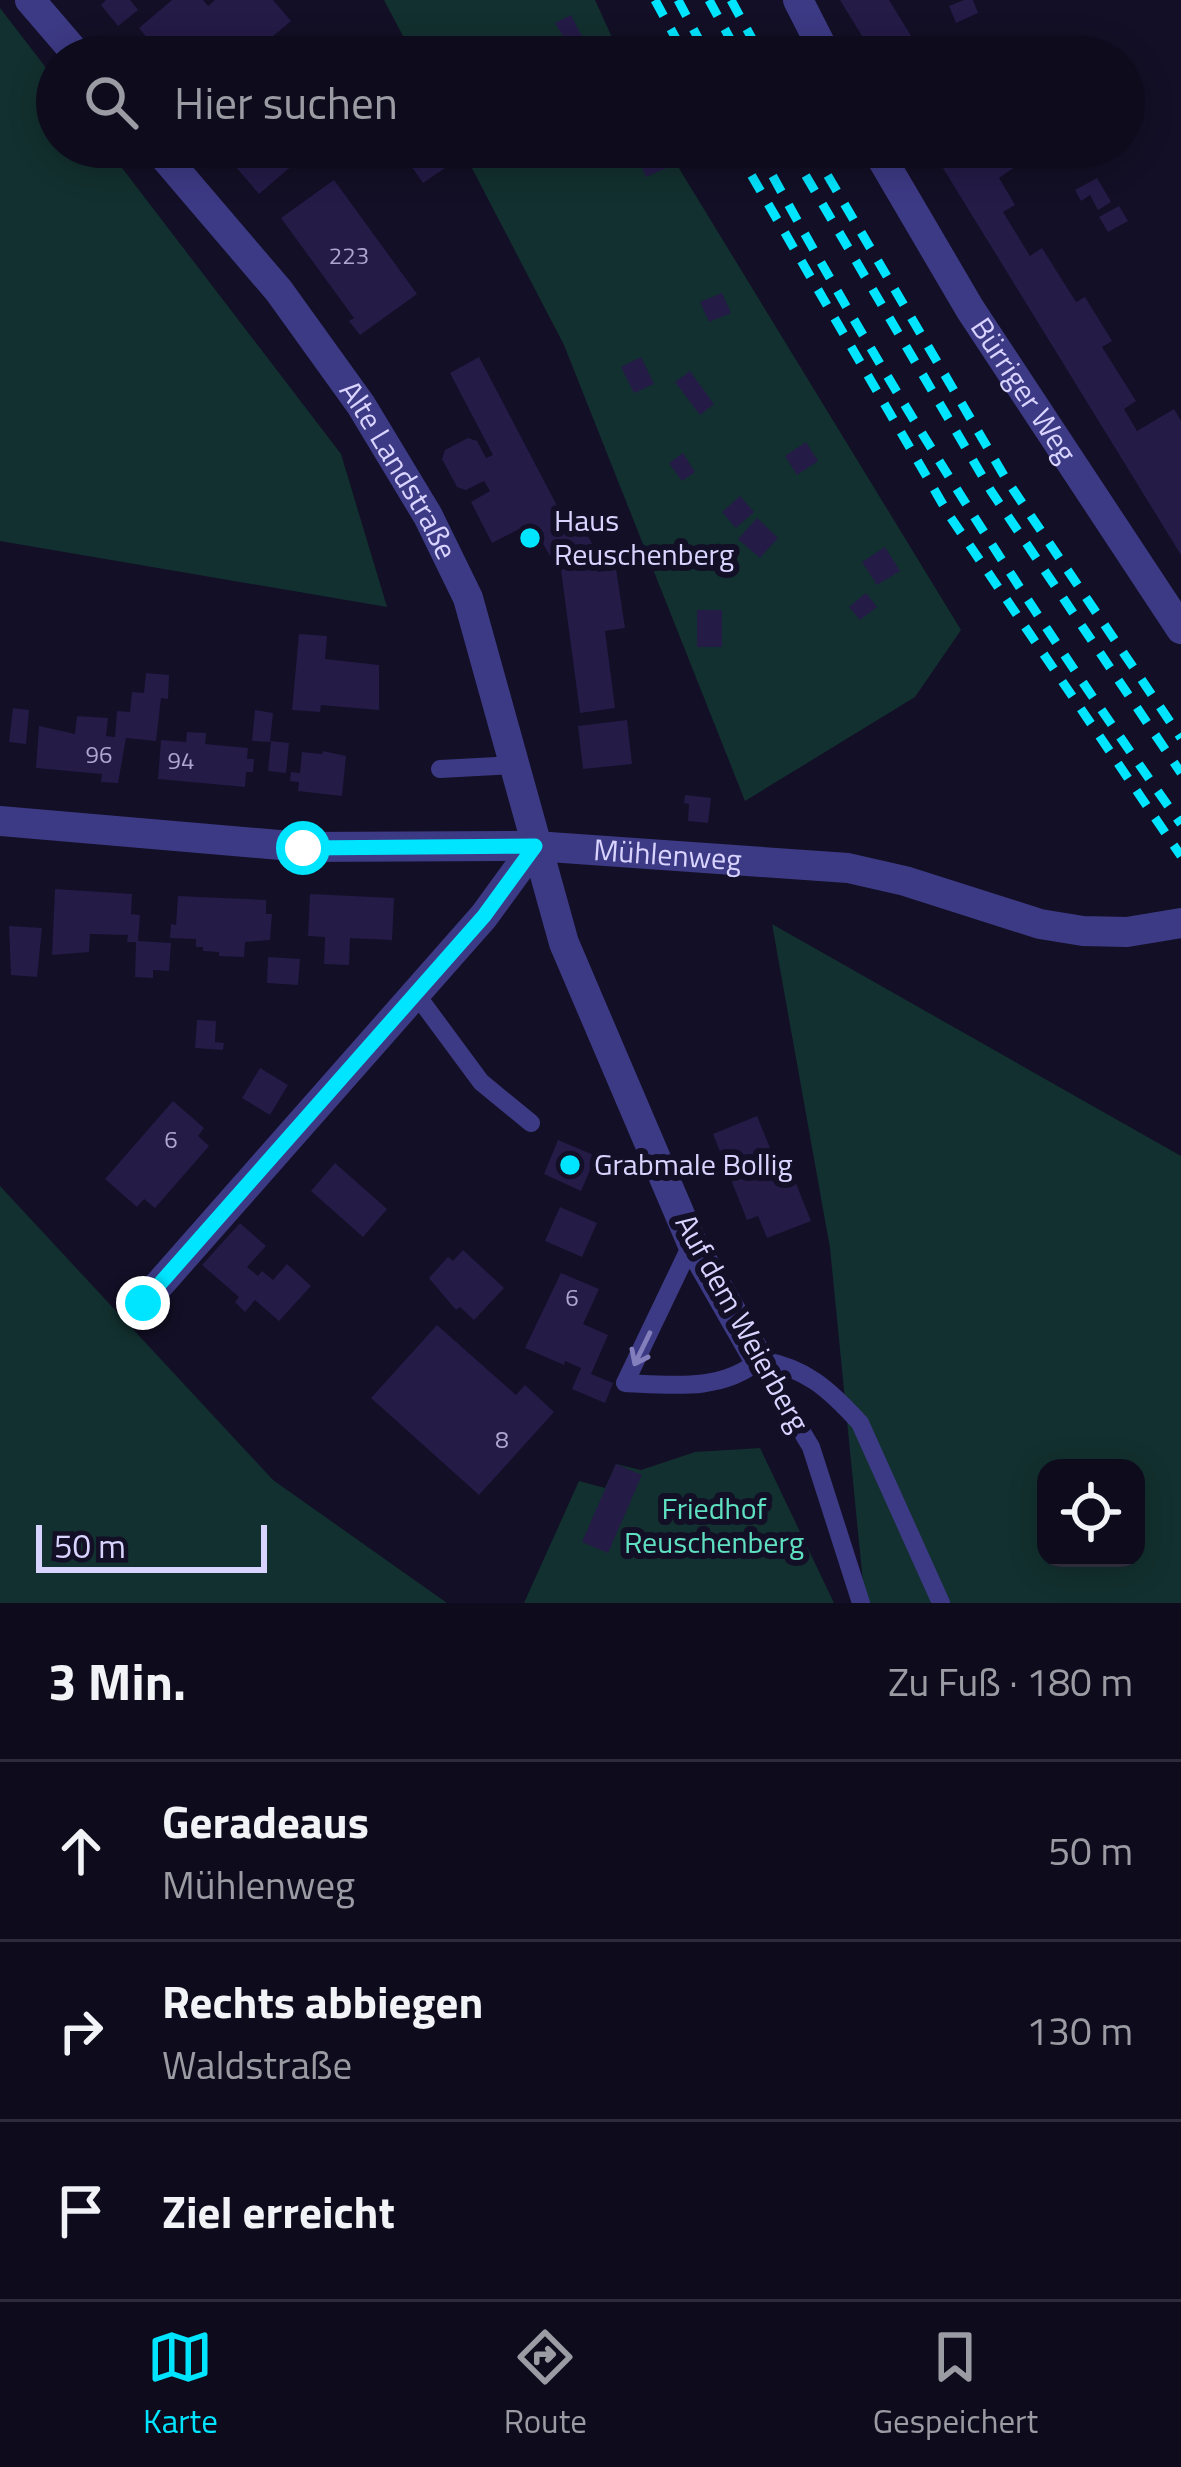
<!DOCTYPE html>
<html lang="de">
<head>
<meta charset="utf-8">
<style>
  :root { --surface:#0e0b1c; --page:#1c1929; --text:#f1f3f6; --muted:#9b9ba3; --line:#2e2b3b; --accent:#00e5ff }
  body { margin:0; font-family:"Titillium Web",sans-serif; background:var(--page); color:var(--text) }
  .controls { position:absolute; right:36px; bottom:36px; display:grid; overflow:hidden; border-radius:24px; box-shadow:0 6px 30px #0003 }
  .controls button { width:108px; height:108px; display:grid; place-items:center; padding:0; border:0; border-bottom:3px solid var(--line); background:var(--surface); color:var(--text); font:60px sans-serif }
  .scale { position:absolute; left:36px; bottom:30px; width:231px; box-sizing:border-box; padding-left:12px; border:6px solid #d9d4ff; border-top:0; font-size:33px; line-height:42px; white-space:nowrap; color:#d9d4ff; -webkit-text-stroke:9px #130f26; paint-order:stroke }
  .stop { position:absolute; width:36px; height:36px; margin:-27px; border:9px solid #00e5ff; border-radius:50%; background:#fff }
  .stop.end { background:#00e5ff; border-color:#fff; box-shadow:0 3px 12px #0008 }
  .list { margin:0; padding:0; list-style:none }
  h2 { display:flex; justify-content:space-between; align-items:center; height:156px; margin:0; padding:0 48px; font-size:51px }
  h2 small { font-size:39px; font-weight:400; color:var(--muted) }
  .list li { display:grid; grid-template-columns:78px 1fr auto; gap:36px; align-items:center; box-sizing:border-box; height:180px; padding:0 48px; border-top:3px solid var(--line) }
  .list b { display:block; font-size:45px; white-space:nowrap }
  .list p { margin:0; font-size:39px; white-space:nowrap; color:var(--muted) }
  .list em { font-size:39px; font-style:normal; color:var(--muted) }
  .icon { flex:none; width:66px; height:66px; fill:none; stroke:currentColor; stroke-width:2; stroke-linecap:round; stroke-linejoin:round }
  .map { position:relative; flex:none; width:1181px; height:1603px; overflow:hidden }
  .search { position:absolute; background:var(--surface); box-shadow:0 6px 30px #0003; left:36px; right:36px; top:36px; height:132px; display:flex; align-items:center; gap:30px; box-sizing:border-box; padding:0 42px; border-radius:66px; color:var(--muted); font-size:45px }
  .sheet { height:696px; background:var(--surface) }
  nav { display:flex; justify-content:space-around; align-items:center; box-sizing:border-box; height:168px; border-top:3px solid var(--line); background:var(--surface); font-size:33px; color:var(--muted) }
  nav a { display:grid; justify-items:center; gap:6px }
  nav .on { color:var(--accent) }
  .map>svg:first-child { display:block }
</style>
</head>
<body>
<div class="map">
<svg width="1181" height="1603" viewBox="0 0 1181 1603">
  <rect width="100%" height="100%" fill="#130f26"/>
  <g fill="#12302f" fill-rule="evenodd">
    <path d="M384 0H595L621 57H414Z"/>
    <path d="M0 8 57 82V147H106L341 454 387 607 0 541Z"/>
    <path d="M461 147H666L961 630 915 697 745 801 564 345Z"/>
    <path d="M772 924 1181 1156V1603H865L830 1248ZM1046 1468H1136V1558H1046Z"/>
    <path d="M0 1186 273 1480 447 1603H0Z"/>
    <path d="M760 1448 834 1603H524L579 1481 605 1488 616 1464 641 1470 695 1452Z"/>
  </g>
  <g fill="#241b47">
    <path d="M106 0H130L138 10 118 26 101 5Z"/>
    <path d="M172 0H203L208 6 215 0H273L291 21 248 57H163L139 28Z"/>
    <path d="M840 0H889L924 57H875Z"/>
    <path d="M964 0H973L978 13 956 23 949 6Z"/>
    <path d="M571 15 589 50 575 57 555 23Z"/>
    <path d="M243 147H280L294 164 259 194 229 159Z"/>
    <path d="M411 147H430L445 168 423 183 402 153Z"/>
    <path d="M930 147H1003L1015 167 999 178 1015 205 1003 212 1030 256 1042 248 1076 302 1085 297 1112 341 1102 347 1136 401 1124 409 1137 431 1174 409 1181 421V555Z"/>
    <path d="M664 150 671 166 646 177 639 161Z"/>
    <path d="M1097 178 1111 202 1098 210 1090 195 1081 201 1075 190Z"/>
    <path d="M334 180 417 294 360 335 349 321 354 318 281 218Z"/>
    <path d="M1119 206 1128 221 1108 232 1099 217Z"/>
    <path d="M722 293 731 313 709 322 700 302Z"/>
    <path d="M479 357 564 519 575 513 594 547 598 572 616 569 625 628 605 631 615 708 580 713 559 555 550 556 531 523 492 543 471 502 490 491 484 481 466 490 457 487 442 459 445 450 468 438 477 441 486 458 493 455 450 373Z"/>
    <path d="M641 357 654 384 634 393 621 367Z"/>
    <path d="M690 371 714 404 700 415 675 382Z"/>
    <path d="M806 442 818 461 797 475 785 456Z"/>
    <path d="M683 453 695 472 682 481 669 463Z"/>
    <path d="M740 496 754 512 736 528 722 512Z"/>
    <path d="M757 518 778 538 760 558 738 539Z"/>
    <path d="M885 547 900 571 877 585 862 562Z"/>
    <path d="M866 593 877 607 860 620 849 607Z"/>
    <rect x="697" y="610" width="25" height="37"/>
    <path d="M299 634 327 636 325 659 379 665V710L321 705 320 712 292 710Z"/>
    <path d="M146 673 169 675 168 699 161 698 156 741 126 738 118 783 101 782 102 774 36 768 39 726 75 734 77 716 108 718 106 736 115 737 117 711 130 712 132 692 144 693Z"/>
    <path d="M13 708 29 710 26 744 9 742Z"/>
    <path d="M255 710 273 713 270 742 252 741Z"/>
    <path d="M627 720 632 764 583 769 578 726Z"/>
    <path d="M187 732 206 733 205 744 248 748 247 759H254L253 772H246L245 787 158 779 161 740 186 742Z"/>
    <path d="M271 741 289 743 286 773 268 771Z"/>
    <path d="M323 751 346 756 342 796 298 791 299 782 290 781 291 772 300 773 302 752 322 754Z"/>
    <path d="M685 795 711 798 708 823 688 821 689 804 684 803Z"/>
    <path d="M55 889 132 894 131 914 140 915 138 941 171 943 169 971 153 970V978L135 977 136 942H127L128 935 90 934 89 952 52 955Z"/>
    <path d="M310 894 394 898 392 940 350 938 349 965 324 964 325 937 308 936Z"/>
    <path d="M178 896 266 900V914H272L270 940 245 942 244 957 219 956V952L203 951V947H196V939L170 938 171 924 176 925Z"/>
    <path d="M9 926 42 928 37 977 11 975Z"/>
    <path d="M268 957 300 959 298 985 267 983Z"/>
    <path d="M197 1020 216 1021 215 1042 224 1043 223 1050 195 1048Z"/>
    <path d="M260 1068 288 1085 270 1115 242 1098Z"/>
    <path d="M173 1101 204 1128 198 1136 209 1146 155 1208 144 1199 137 1207 105 1179Z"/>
    <path d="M757 1116 779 1170 789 1166 811 1221 767 1238 758 1216 747 1220 713 1134Z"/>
    <path d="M558 1140 596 1156 581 1191 544 1174Z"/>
    <path d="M335 1163 387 1209 363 1237 311 1191Z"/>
    <path d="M560 1207 597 1223 582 1257 545 1241Z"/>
    <path d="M240 1223 266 1246 247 1267 258 1276 262 1271 273 1280 287 1264 311 1286 279 1321 255 1300 245 1312 235 1302 239 1297 202 1265Z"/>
    <path d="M463 1250 504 1288 474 1320 460 1307 456 1310 429 1278 448 1257 453 1261Z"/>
    <path d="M561 1273 599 1289 583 1324 608 1335 591 1374 613 1383 605 1403 572 1389 581 1368 565 1361 564 1365 525 1348Z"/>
    <path d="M437 1325 516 1395 525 1385 554 1412 479 1495 371 1398Z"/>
    <path d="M616 1464 642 1475 608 1553 582 1542Z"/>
  </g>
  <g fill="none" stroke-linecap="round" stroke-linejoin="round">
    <g stroke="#3d3a85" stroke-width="18">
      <path d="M440 769 513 765"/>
      <path d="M416 994 481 1082 531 1123"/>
      <path d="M692 1243 625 1383C670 1385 723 1392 759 1360"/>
      <path d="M759 1360C805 1367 829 1389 860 1423L941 1603"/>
      <path d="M759 1360 811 1447 861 1603"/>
    </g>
    <g stroke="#3d3a85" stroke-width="30">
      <path d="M30 0 79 57"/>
      <path d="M798 0 827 57"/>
      <path id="s1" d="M156 147 279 291 361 405 428 516 468 598 564 943 692 1243 759 1360"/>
      <path id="s2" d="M875 147 970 309 1181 629"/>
      <path id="s3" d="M0 821 303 847 535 846 848 868 905 881 1040 924 1083 931 1127 932 1181 923"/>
      <path d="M143 1303 484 916 535 846"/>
    </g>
    <g stroke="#00e5ff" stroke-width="9" stroke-dasharray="18 15" stroke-linecap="butt">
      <path d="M655 0 686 57"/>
      <path d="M678 0 708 57"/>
      <path d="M709 0 740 57"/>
      <path d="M731 0 762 57"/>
      <path d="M735 147 949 515 1181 856"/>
      <path d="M757 147C883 381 1027 607 1181 824"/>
      <path d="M789 147 991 491 1181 773"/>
      <path d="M811 147 1006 479 1181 738"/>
    </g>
  </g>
  <defs><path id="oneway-shaft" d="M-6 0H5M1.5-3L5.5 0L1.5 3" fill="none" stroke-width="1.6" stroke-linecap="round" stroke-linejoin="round" transform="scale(3)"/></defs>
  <use stroke="#837fbc" href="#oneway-shaft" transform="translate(642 1349) rotate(116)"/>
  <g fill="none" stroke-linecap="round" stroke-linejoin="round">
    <path stroke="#00e5ff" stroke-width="15" d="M143 1303 484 916 535 846 303 848"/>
  </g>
  <g fill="#00e5ff" stroke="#130f26" stroke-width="4.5">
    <circle cx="530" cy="538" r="12"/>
    <circle cx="570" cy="1165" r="12"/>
  </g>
  <g text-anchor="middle" stroke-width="12" stroke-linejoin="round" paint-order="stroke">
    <g font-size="24" fill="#aca6d1">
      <text x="349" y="264">223</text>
      <text x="99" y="763">96</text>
      <text x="181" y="769">94</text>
      <text x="171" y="1148">6</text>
      <text x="572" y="1306">6</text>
      <text x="502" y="1448">8</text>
    </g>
    <g font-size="30" fill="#d9d4ff" stroke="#130f26">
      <text dy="10" stroke="none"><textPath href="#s2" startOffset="285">Bürriger Weg</textPath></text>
      <text dy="10" stroke="none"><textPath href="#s1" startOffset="405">Alte Landstraße</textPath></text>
      <text dy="10" stroke="none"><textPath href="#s3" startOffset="669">Mühlenweg</textPath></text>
      <text transform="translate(742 1323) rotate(61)" y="10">Auf dem Weierberg</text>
    </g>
    <g font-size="30" fill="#d9d4ff" stroke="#130f26" text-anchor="start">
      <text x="554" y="531">Haus<tspan x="554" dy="34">Reuschenberg</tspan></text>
      <text x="594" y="1175">Grabmale Bollig</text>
    </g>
    <g font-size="30" fill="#5fe0c0" stroke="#130f26">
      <text x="714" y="1519">Friedhof<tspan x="714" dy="34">Reuschenberg</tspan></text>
    </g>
  </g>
</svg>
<div class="controls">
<button><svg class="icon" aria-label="locate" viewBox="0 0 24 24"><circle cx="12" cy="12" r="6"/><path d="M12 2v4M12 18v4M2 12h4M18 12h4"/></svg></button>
</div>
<div class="scale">50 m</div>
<div class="stop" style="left:303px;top:848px"></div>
<div class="stop end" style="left:143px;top:1303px"></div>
<div class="search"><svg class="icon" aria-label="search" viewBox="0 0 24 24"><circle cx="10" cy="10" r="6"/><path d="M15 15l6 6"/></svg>Hier suchen</div>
</div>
<section class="sheet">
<h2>3 Min.<small>Zu Fuß · 180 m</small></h2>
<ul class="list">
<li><svg class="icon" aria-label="ahead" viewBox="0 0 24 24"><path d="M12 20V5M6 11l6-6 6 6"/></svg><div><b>Geradeaus</b><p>Mühlenweg</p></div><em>50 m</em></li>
<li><svg class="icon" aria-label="right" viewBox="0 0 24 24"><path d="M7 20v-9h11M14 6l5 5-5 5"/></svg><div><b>Rechts abbiegen</b><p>Waldstraße</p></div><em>130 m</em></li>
<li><svg class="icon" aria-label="arrive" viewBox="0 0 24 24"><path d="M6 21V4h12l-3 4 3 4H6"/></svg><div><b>Ziel erreicht</b></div></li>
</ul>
</section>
<nav>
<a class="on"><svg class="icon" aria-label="map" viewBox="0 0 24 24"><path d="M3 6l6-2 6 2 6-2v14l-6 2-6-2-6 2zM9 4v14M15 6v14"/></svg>Karte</a>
<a><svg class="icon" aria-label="directions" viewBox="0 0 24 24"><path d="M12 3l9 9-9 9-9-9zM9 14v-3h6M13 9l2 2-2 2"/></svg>Route</a>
<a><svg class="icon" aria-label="saved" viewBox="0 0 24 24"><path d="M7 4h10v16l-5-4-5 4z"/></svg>Gespeichert</a>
</nav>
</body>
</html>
